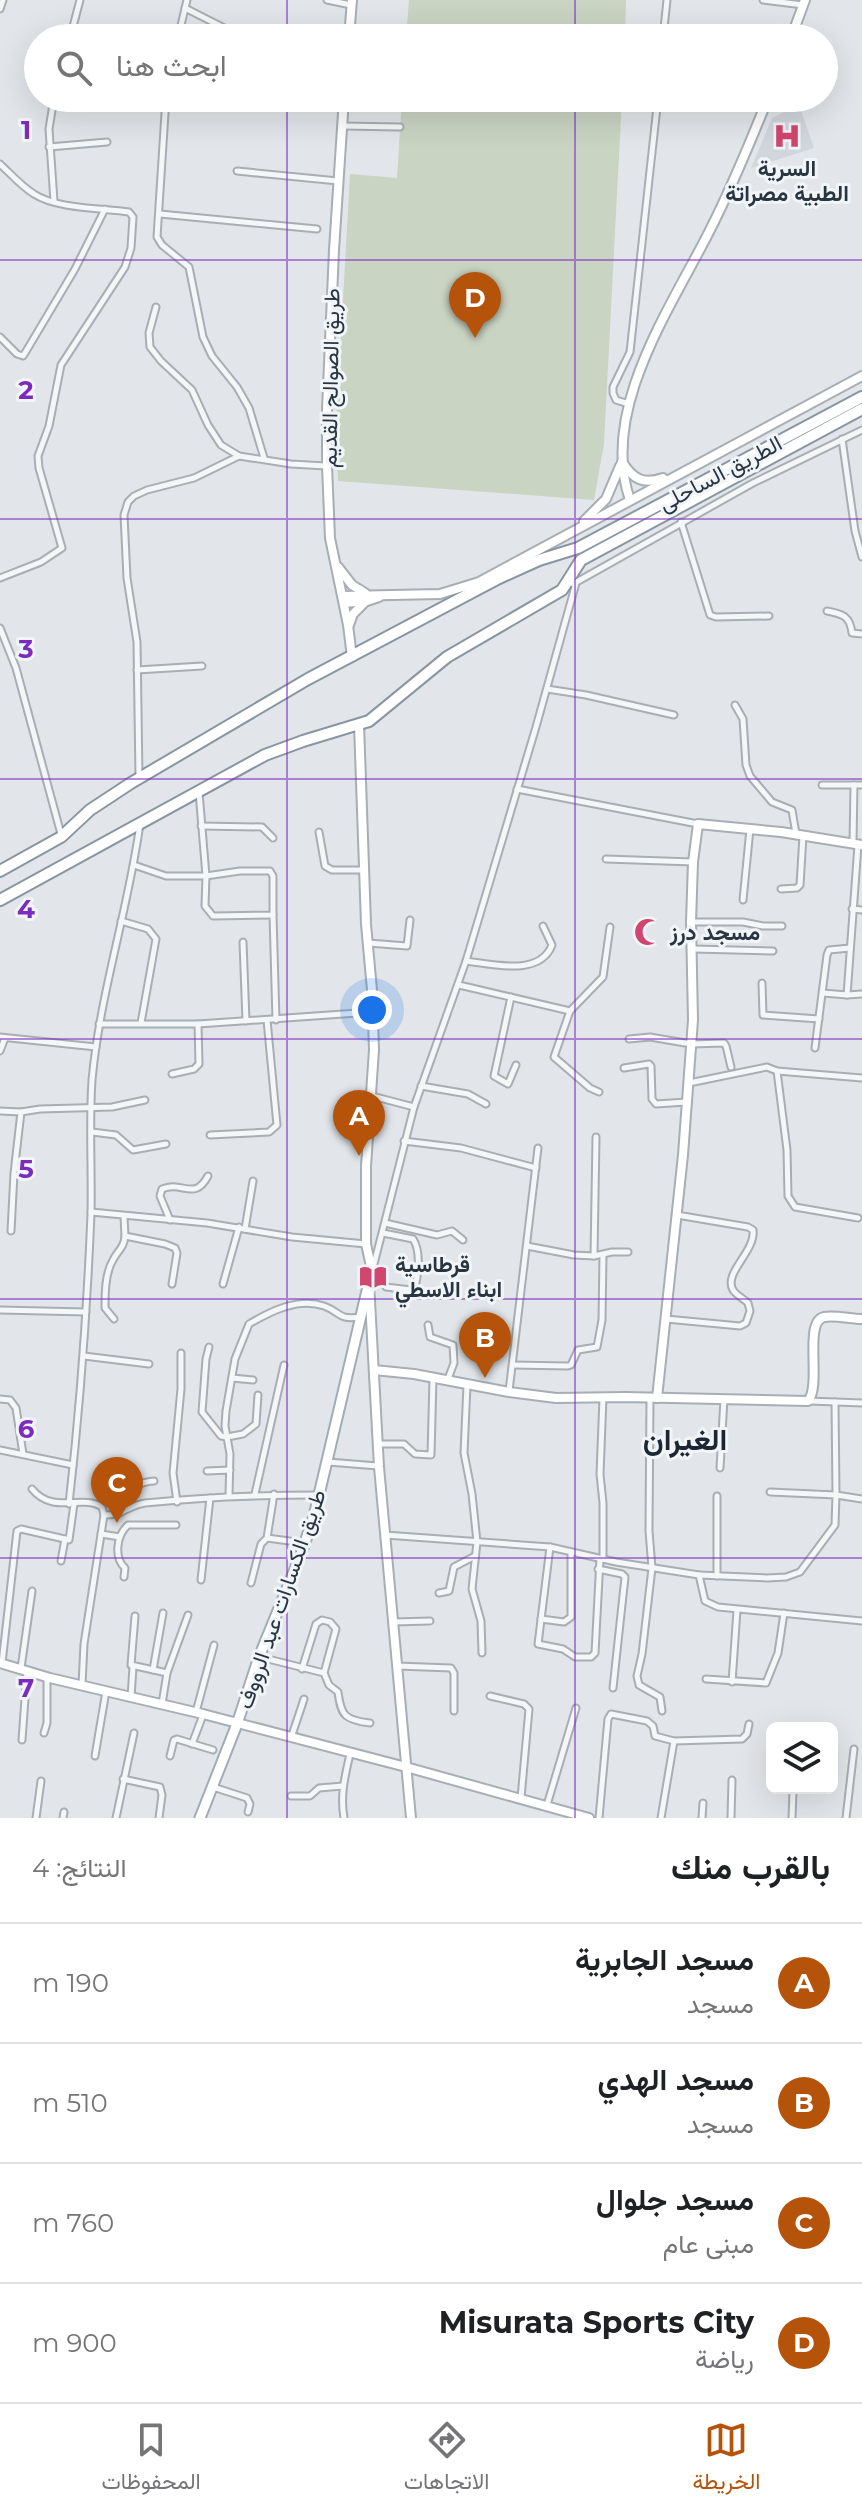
<!DOCTYPE html>
<html lang="ar">
<head>
<meta charset="utf-8">
<style>
  :root { --surface:#fff; --page:#f2f2f2; --text:#202124; --muted:#757577; --line:#e0e0e0; --accent:#b45309 }
  body { margin:0; font-family:Montserrat,Vazirmatn,sans-serif; background:var(--page); color:var(--text); direction:rtl }
  .controls { position:absolute; right:24px; bottom:24px; display:grid; overflow:hidden; border-radius:12px; box-shadow:0 8px 32px #0002 }
  .controls button { width:72px; height:72px; display:grid; place-items:center; padding:0; border:0; border-bottom:2px solid var(--line); background:var(--surface); color:var(--text); font:40px sans-serif }
  .you { position:absolute; left:372px; top:1010px; width:28px; height:28px; margin:-20px; border:6px solid #fff; border-radius:50%; background:#1a73e8; box-shadow:0 0 0 12px #1a73e833 }
  .badge { display:grid; place-items:center; width:52px; height:52px; border-radius:50%; background:var(--accent); color:#fff; font-size:26px; font-weight:700 }
  .pin { position:absolute; translate:-50% -66px; filter:drop-shadow(0 2px 4px #0008) }
  .pin::after { content:''; position:absolute; top:42px; width:28px; height:24px; background:inherit; clip-path:polygon(0 0,100% 0,50% 100%) }
  .list { margin:0; padding:0; list-style:none }
  h2 { display:flex; justify-content:space-between; align-items:center; height:104px; margin:0; padding:0 32px; font-size:34px }
  h2 small { font-size:26px; font-weight:400; color:var(--muted) }
  .list li { display:grid; grid-template-columns:52px 1fr auto; gap:24px; align-items:center; box-sizing:border-box; height:120px; padding:0 32px; border-top:2px solid var(--line) }
  .list b { display:block; font-size:30px; white-space:nowrap }
  .list p { margin:0; font-size:26px; white-space:nowrap; color:var(--muted) }
  .list em { font-size:26px; font-style:normal; color:var(--muted) }
  .icon { flex:none; width:44px; height:44px; fill:none; stroke:currentColor; stroke-width:2; stroke-linecap:round; stroke-linejoin:round }
  .map { position:relative; flex:none; width:862px; height:1818px; overflow:hidden; direction:ltr }
  .search { position:absolute; background:var(--surface); box-shadow:0 8px 32px #0002; left:24px; right:24px; top:24px; height:88px; display:flex; align-items:center; gap:20px; box-sizing:border-box; padding:0 28px; border-radius:44px; color:var(--muted); font-size:30px }
  .sheet { height:584px; background:var(--surface) }
  nav { display:flex; justify-content:space-around; align-items:center; box-sizing:border-box; height:112px; border-top:2px solid var(--line); background:var(--surface); font-size:22px; color:var(--muted) }
  nav a { display:grid; justify-items:center; gap:4px }
  nav .on { color:var(--accent) }
  .map>svg:first-child { display:block }
</style>
</head>
<body>
<div class="map">
<svg width="862" height="1818" viewBox="0 0 862 1818">
  <rect width="100%" height="100%" fill="#e2e6ea"/>
  <path fill="#d0d6dc" d="M799 105 814 148 751 168 772 118Z"/>
  <g fill="#cad4c3">
    <path d="M409 0H626L625 38H406Z"/>
    <path d="M402 98H622L604 444 594 500 338 481 336 424 350 174 397 178Z"/>
  </g>
  <g fill="none" stroke-linecap="round" stroke-linejoin="round">
    <g stroke="#a7aeb4" stroke-width="9">
      <g id="street">
        <path d="M327 0 351 5"/>
        <path d="M763 0 803 5"/>
        <path d="M185 8 244 38"/>
        <path d="M0 9 3 0"/>
        <path d="M70 38 80 0"/>
        <path d="M178 38 187 0"/>
        <path d="M260 38 262 31"/>
        <path d="M663 38 667 0"/>
        <path d="M166 98 157 237 162 245 189 267 203 337 212 356 237 387 249 408 264 458"/>
        <path d="M249 100V98"/>
        <path d="M343 126 400 127"/>
        <path d="M49 147 107 142"/>
        <path d="M0 164C11 174 21 186 34 194 57 209 101 208 129 212L133 217 131 248 125 267 61 365 49 426 38 456 39 468 62 548 41 562 0 578"/>
        <path d="M237 171 338 181"/>
        <path d="M54 201 49 129 54 98"/>
        <path d="M160 214 317 229"/>
        <path d="M156 307 149 333 150 347 161 361 192 390 208 425 221 445 239 456 291 464 326 466"/>
        <path d="M0 337 17 354 23 356 25 353 75 269 105 209"/>
        <path d="M629 404 616 400 613 393V387L630 352 658 98"/>
        <path d="M842 439 855 531 862 557"/>
        <path d="M681 522 710 615 716 617 769 616"/>
        <path d="M573 584 753 483 862 430"/>
        <path d="M827 611C843 614 850 616 852 633L862 634"/>
        <path d="M0 628 16 668 61 834"/>
        <path d="M137 670 202 666"/>
        <path d="M547 689 586 695 674 715"/>
        <path d="M735 705 743 719 746 765 750 776 772 802 792 810 796 834"/>
        <path d="M139 778 137 642 127 578 124 515 128 502 134 496 147 490 194 478 239 456"/>
        <path d="M822 785H862"/>
        <path d="M517 789 698 824"/>
        <path d="M201 826 262 827 273 838"/>
        <path d="M319 832 325 866 332 870H363"/>
        <path d="M853 843 854 785"/>
        <path d="M606 859 693 862"/>
        <path d="M134 865 166 876H206L205 906 213 916 273 915V876L270 871H240L206 876 199 792"/>
        <path d="M781 889 797 888 800 885 803 836"/>
        <path d="M743 900 750 829"/>
        <path d="M852 909 862 910"/>
        <path d="M273 915 276 1020"/>
        <path d="M121 921 148 929 156 939 141 1023"/>
        <path d="M692 922H743L763 926H782"/>
        <path d="M243 942 246 1021"/>
        <path d="M368 943 407 946 410 920"/>
        <path d="M693 949 773 951"/>
        <path d="M466 961C492 964 540 977 552 945L543 926"/>
        <path d="M762 983 763 1015 819 1019"/>
        <path d="M459 985 570 1011"/>
        <path d="M823 993 847 995 858 845"/>
        <path d="M847 995 862 994"/>
        <path d="M511 997 494 1076 508 1084 516 1065"/>
        <path d="M99 1024H198L372 1012"/>
        <path d="M0 1037 96 1047"/>
        <path d="M629 1039 650 1037 691 1044 724 1043 726 1046 731 1067"/>
        <path d="M815 1048 827 955 829 950 850 948"/>
        <path d="M0 1051 5 1038"/>
        <path d="M624 1068 649 1064 651 1066 652 1099 656 1104 686 1102"/>
        <path d="M777 1071 862 1078"/>
        <path d="M172 1074 194 1069 199 1064 198 1024"/>
        <path d="M689 1083 767 1067 777 1071 787 1150 788 1196 795 1207 858 1218"/>
        <path d="M421 1086 468 1094 486 1104"/>
        <path d="M599 1092 590 1088 554 1057 570 1011 603 977 610 927"/>
        <path d="M372 1096 414 1107"/>
        <path d="M0 1111 21 1112"/>
        <path d="M92 1132 116 1135 133 1150 166 1144"/>
        <path d="M210 1135 269 1132 277 1125 267 1020"/>
        <path d="M404 1141 461 1148 536 1168"/>
        <path d="M91 1212 207 1223 292 1237 366 1244"/>
        <path d="M124 1217 125 1236 165 1244 175 1248 177 1253 172 1284"/>
        <path d="M170 1220 160 1196 162 1189C182 1180 194 1202 208 1176"/>
        <path d="M385 1223 437 1235 452 1231 463 1240"/>
        <path d="M245 1229 253 1181"/>
        <path d="M11 1231 14 1173 21 1112 40 1109 112 1107 145 1100"/>
        <path d="M383 1233 413 1239C421 1251 418 1274 415 1288L411 1290 386 1287"/>
        <path d="M527 1246 574 1255 594 1256 596 1137"/>
        <path d="M594 1256 612 1252H628"/>
        <path d="M373 1268 414 1107 466 961 536 727 576 583"/>
        <path d="M223 1284 239 1227"/>
        <path d="M0 1310 86 1312"/>
        <path d="M114 1319 105 1308C105 1294 105 1273 113 1260 118 1250 124 1248 125 1236"/>
        <path d="M666 1319 740 1326 746 1323 750 1311 748 1303C744 1299 736 1295 733 1290 723 1273 756 1251 753 1230L748 1227 677 1215"/>
        <path d="M428 1325 430 1337 453 1345 454 1363 448 1379"/>
        <path d="M209 1347 206 1359 202 1412 221 1436 227 1437 243 1434 256 1424 258 1395"/>
        <path d="M84 1356 149 1364"/>
        <path d="M513 1365 568 1366 571 1365 578 1350 597 1347 602 1320 603 1255"/>
        <path d="M232 1378 253 1380"/>
        <path d="M467 1385 464 1453 472 1494 477 1542 472 1589 481 1621 482 1653"/>
        <path d="M509 1391 538 1148"/>
        <path d="M650 1398 649 1531 652 1568 642 1654 637 1676 639 1685 660 1697 662 1711"/>
        <path d="M0 1399 10 1400 16 1408 23 1454"/>
        <path d="M809 1401 862 1403"/>
        <path d="M835 1402 836 1495 862 1499"/>
        <path d="M377 1444H404L415 1454 431 1455 433 1378"/>
        <path d="M0 1450 73 1465"/>
        <path d="M328 1462 378 1466"/>
        <path d="M720 1468 724 1399"/>
        <path d="M207 1471 230 1470"/>
        <path d="M32 1489C53 1515 83 1494 102 1507L104 1515 84 1644 82 1685"/>
        <path d="M255 1494 284 1365"/>
        <path d="M229 1496 230 1454 225 1426 226 1411 235 1359 249 1324C271 1311 299 1297 324 1306 343 1313 336 1320 361 1317"/>
        <path d="M717 1496V1576"/>
        <path d="M177 1502 173 1473 181 1389V1353"/>
        <path d="M69 1504C80 1407 87 1311 91 1214 92 1169 89 1124 92 1080 100 993 128 911 140 824"/>
        <path d="M120 1513 119 1500C128 1488 139 1482 154 1481"/>
        <path d="M104 1515C121 1516 130 1505 145 1503 202 1497 260 1495 318 1495"/>
        <path d="M101 1534 120 1537"/>
        <path d="M385 1535 550 1547 616 1562 699 1575 705 1601 718 1607 862 1621"/>
        <path d="M267 1538 304 1543"/>
        <path d="M550 1547 538 1644 563 1649 575 1657H591L595 1653 600 1559"/>
        <path d="M603 1559V1503L600 1474 603 1398"/>
        <path d="M61 1561 65 1539"/>
        <path d="M598 1569 622 1574 625 1577 613 1688"/>
        <path d="M699 1575 767 1578 786 1577 800 1572 835 1525 836 1495 770 1492"/>
        <path d="M124 1577 125 1568C114 1558 116 1536 128 1525H176"/>
        <path d="M201 1580 210 1498"/>
        <path d="M251 1583 261 1544 267 1538 274 1494"/>
        <path d="M439 1593 449 1591 454 1567 475 1556"/>
        <path d="M135 1616 131 1665 167 1673"/>
        <path d="M541 1619 564 1622 571 1617V1552"/>
        <path d="M393 1622 430 1621"/>
        <path d="M260 1657 324 1673 329 1685 338 1692C341 1716 345 1720 370 1723"/>
        <path d="M2 1663 17 1531 21 1529 69 1540 74 1504"/>
        <path d="M397 1666 451 1668 454 1673V1711"/>
        <path d="M21 1668 32 1591"/>
        <path d="M302 1669 316 1624 322 1620 330 1622 336 1629 324 1673"/>
        <path d="M153 1670 163 1613"/>
        <path d="M706 1679 766 1683 778 1653 784 1613"/>
        <path d="M732 1682 737 1610"/>
        <path d="M490 1696 524 1704 529 1709 521 1798"/>
        <path d="M131 1697 133 1667"/>
        <path d="M162 1704 167 1673 188 1615"/>
        <path d="M196 1712 214 1645"/>
        <path d="M44 1733 47 1723V1677"/>
        <path d="M291 1738 304 1699"/>
        <path d="M22 1740 27 1671"/>
        <path d="M192 1744 203 1715"/>
        <path d="M95 1756 106 1691"/>
        <path d="M170 1756 174 1740 177 1739 213 1750"/>
        <path d="M123 1779 160 1787 162 1795 159 1818"/>
        <path d="M213 1787 247 1798 250 1804 248 1812"/>
        <path d="M291 1796H310L319 1788 343 1786"/>
        <path d="M547 1805 576 1708"/>
        <path d="M36 1818 41 1781"/>
        <path d="M63 1818 64 1812"/>
        <path d="M116 1818 134 1733"/>
        <path d="M344 1818C340 1795 345 1776 350 1754"/>
        <path d="M599 1818 608 1719 611 1714 647 1721 653 1726 655 1736 674 1741 742 1739 747 1734 749 1724"/>
        <path d="M661 1818 674 1741"/>
        <path d="M702 1818 703 1803"/>
        <path d="M731 1818 732 1780"/>
        <path d="M792 1818 793 1792 795 1789 812 1788"/>
        <path d="M846 1818 854 1749"/>
      </g>
    </g>
    <g stroke="#a7aeb4" stroke-width="12">
      <g id="secondary">
        <path d="M349 38 352 0"/>
        <path d="M791 38 805 0"/>
        <path d="M344 98 334 250 327 410V466L330 538 348 625 352 657"/>
        <path d="M622 462C633 479 643 485 663 478"/>
        <path d="M630 500C599 411 670 309 709 232 731 189 750 143 768 98"/>
        <path d="M584 521 606 499 620 466"/>
        <path d="M338 567 352 585 365 593"/>
        <path d="M343 596 440 594 479 582 862 376"/>
        <path d="M344 603 367 601 379 597"/>
        <path d="M349 625 353 614 366 601"/>
        <path d="M359 724 366 924 372 990 374 1050 366 1166V1244L372 1271 369 1282 379 1467 411 1818"/>
        <path d="M374 1370 414 1374 509 1392 556 1398 625 1397 808 1401C822 1385 803 1322 824 1317 835 1315 851 1319 862 1319"/>
        <path d="M657 1398 683 1155 693 1020 691 922 693 862 698 824 781 832 862 845"/>
        <path d="M0 1663 50 1678 203 1714 406 1767 589 1818"/>
      </g>
    </g>
    <g stroke="#a1acb6" stroke-width="13">
      <path id="primary" d="M200 1818 237 1724 259 1657 300 1557 314 1516 369 1282"/>
    </g>
    <g stroke="#8996a1" stroke-width="14">
      <g id="highway">
        <path d="M0 871 61 837 90 810 131 783 308 679 497 579 539 560 578 548 862 397"/>
        <path d="M0 900 265 755 303 741 369 721 447 657 562 590 581 560 862 409"/>
      </g>
    </g>
    <use href="#street" stroke="#f4f6f8" stroke-width="5"/>
    <use href="#secondary" stroke="#fff" stroke-width="8"/>
    <use href="#primary" stroke="#fff" stroke-width="9"/>
    <use href="#highway" stroke="#fff" stroke-width="10"/>
  </g>
  <path fill="none" stroke="#7b2cbf" stroke-width="2" stroke-opacity="0.55" d="M287 0V38M575 0V38M287 98V1818M575 98V1818M0 260H862M0 519H862M0 779H862M0 1039H862M0 1299H862M0 1558H862"/>
  <defs>
    <g id="hospital-bare" transform="scale(2.16)"><path d="M-5-5h3v3.5h4V-5h3V5h-3V1.5h-4V5h-3Z" fill="#d0466f" stroke="#f1f5f8" stroke-width="2.5" paint-order="stroke"/></g>
    <g id="mosque-bare" transform="scale(2.16)"><path d="M3.5-4.9A6 6 0 1 0 3.5 4.9A5 5 0 1 1 3.5-4.9Z" fill="#d0466f" stroke="#f1f5f8" stroke-width="2.5" paint-order="stroke"/></g>
    <g id="library-bare" transform="scale(2.16)"><path d="M-6-4Q-3-5.5-.7-3.5V5Q-3 3-6 4ZM6-4Q3-5.5 .7-3.5V5Q3 3 6 4Z" fill="#d0466f" stroke="#f1f5f8" stroke-width="2.5" paint-order="stroke"/></g>
  </defs>
  <g fill-rule="evenodd">
    <use href="#hospital-bare" x="787" y="136"/>
    <use href="#mosque-bare" x="648" y="932"/>
    <use href="#library-bare" x="373" y="1277"/>
  </g>
  <g text-anchor="middle" stroke-width="6" stroke-linejoin="round" paint-order="stroke">
    <g font-size="22" font-weight="bold" fill="#293642" stroke="#f1f5f8" text-anchor="start">
      <text x="787" y="176" text-anchor="middle">السرية<tspan x="787" dy="25">الطبية مصراتة</tspan></text>
      <text x="670" y="940">مسجد درز</text>
      <text x="395" y="1272">قرطاسية<tspan x="395" dy="25">ابناء الاسطي</tspan></text>
    </g>
    <g font-size="22" fill="#293642" stroke="#f1f5f8">
      <text transform="translate(330 378) rotate(-89)" y="8">طريق الصوالح القديم</text>
      <text transform="translate(720 473) rotate(-28)" y="8">الطريق الساحلى</text>
      <text transform="translate(281 1599) rotate(-71)" y="8">طريق الكسارات عبد الرووف</text>
    </g>
    <g font-size="30" font-weight="bold" fill="#1c2733" stroke="#f1f5f8">
      <text x="685" y="1450">الغيران</text>
    </g>
  </g>
  <g font-size="26" text-anchor="middle" font-weight="bold" fill="#7b2cbf" stroke="#f1f5f8" stroke-width="6" stroke-linejoin="round" paint-order="stroke">
    <text x="26" y="139">1</text>
    <text x="26" y="399">2</text>
    <text x="26" y="658">3</text>
    <text x="26" y="918">4</text>
    <text x="26" y="1178">5</text>
    <text x="26" y="1438">6</text>
    <text x="26" y="1697">7</text>
  </g>
</svg>
<div class="controls">
<button><svg class="icon" aria-label="layers" viewBox="0 0 24 24"><path d="M12 4l9 5-9 5-9-5zM3 14l9 5 9-5"/></svg></button>
</div>
<div class="you"></div>
<div class="pin badge" style="left:359px;top:1156px">A</div>
<div class="pin badge" style="left:485px;top:1378px">B</div>
<div class="pin badge" style="left:117px;top:1523px">C</div>
<div class="pin badge" style="left:475px;top:338px">D</div>
<div class="search"><svg class="icon" aria-label="search" viewBox="0 0 24 24"><circle cx="10" cy="10" r="6"/><path d="M15 15l6 6"/></svg>ابحث هنا</div>
</div>
<section class="sheet">
<h2>بالقرب منك<small>النتائج: 4</small></h2>
<ul class="list">
<li><span class="badge">A</span><div><b>مسجد الجابرية</b><p>مسجد</p></div><em>190 m</em></li>
<li><span class="badge">B</span><div><b>مسجد الهدي</b><p>مسجد</p></div><em>510 m</em></li>
<li><span class="badge">C</span><div><b>مسجد جلوال</b><p>مبنى عام</p></div><em>760 m</em></li>
<li><span class="badge">D</span><div><b>Misurata Sports City</b><p>رياضة</p></div><em>900 m</em></li>
</ul>
</section>
<nav>
<a class="on"><svg class="icon" aria-label="map" viewBox="0 0 24 24"><path d="M3 6l6-2 6 2 6-2v14l-6 2-6-2-6 2zM9 4v14M15 6v14"/></svg>الخريطة</a>
<a><svg class="icon" aria-label="directions" viewBox="0 0 24 24"><path d="M12 3l9 9-9 9-9-9zM9 14v-3h6M13 9l2 2-2 2"/></svg>الاتجاهات</a>
<a><svg class="icon" aria-label="saved" viewBox="0 0 24 24"><path d="M7 4h10v16l-5-4-5 4z"/></svg>المحفوظات</a>
</nav>
</body>
</html>
